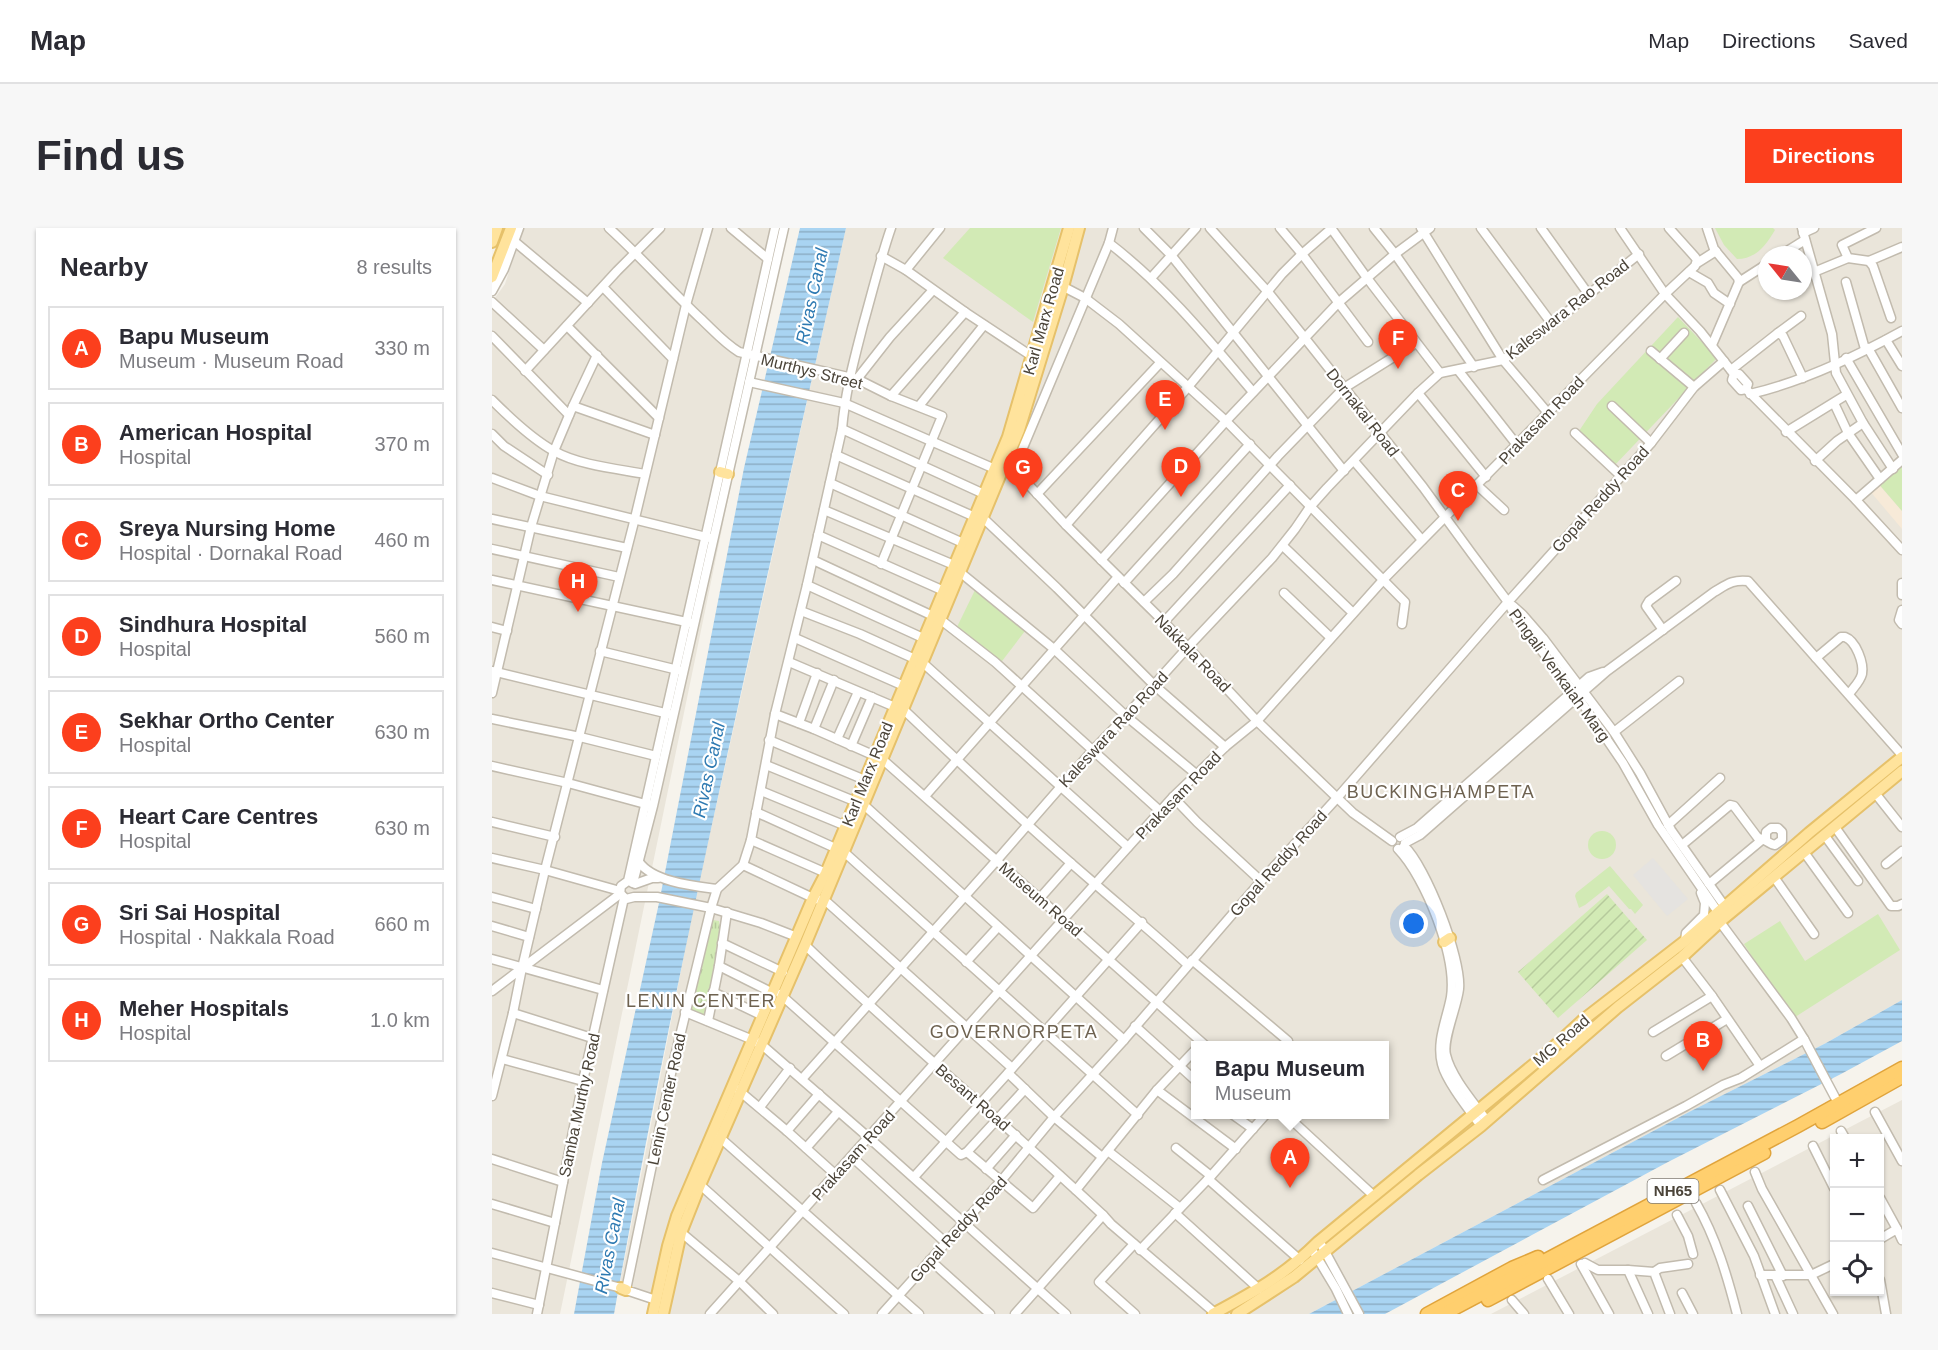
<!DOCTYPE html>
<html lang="en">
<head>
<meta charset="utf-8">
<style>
  :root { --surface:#fff; --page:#f7f7f7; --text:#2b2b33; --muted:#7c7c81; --line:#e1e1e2; --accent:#fc3f1d }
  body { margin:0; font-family:Helvetica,sans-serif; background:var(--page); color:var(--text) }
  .controls { position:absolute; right:18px; bottom:18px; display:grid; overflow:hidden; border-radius:0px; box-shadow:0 2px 4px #0004 }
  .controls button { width:54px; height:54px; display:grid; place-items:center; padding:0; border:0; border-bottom:2px solid var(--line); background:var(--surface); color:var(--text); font:30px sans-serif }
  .compass { position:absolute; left:1266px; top:18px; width:54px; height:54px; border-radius:50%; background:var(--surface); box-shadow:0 2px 4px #0004; rotate:300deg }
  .you { position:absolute; left:922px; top:696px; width:21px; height:21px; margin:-15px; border:4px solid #fff; border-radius:50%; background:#1a73e8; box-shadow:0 0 0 9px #1a73e833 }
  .badge { display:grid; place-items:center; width:39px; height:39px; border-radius:50%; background:var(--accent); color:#fff; font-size:20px; font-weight:700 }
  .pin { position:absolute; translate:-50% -50px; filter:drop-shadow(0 2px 3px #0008) }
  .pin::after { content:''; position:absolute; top:32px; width:21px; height:18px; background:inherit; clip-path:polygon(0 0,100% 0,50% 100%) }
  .popup { position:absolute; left:699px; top:813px; width:198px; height:78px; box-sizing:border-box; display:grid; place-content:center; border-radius:0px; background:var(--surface); filter:drop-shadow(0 2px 4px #0005); font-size:20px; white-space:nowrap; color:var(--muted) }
  .popup b { font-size:22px; color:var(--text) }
  .popup::after { content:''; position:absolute; left:50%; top:100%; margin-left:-12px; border:12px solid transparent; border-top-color:var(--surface) }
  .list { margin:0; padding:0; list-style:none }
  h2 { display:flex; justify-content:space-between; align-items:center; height:78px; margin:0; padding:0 24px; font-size:26px }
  h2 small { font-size:20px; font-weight:400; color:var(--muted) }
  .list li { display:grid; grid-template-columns:39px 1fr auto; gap:18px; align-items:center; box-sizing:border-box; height:84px; margin:0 12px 12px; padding:0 12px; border:2px solid var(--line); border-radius:0px }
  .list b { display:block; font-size:22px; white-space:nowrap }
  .list p { margin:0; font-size:20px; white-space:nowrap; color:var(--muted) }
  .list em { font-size:20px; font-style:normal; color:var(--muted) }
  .icon { flex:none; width:33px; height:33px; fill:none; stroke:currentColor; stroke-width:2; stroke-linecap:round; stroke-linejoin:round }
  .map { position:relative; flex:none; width:1410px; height:1086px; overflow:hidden; border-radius:0px }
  header { display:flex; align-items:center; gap:36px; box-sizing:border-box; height:84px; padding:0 30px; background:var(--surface); border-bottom:2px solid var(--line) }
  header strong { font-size:28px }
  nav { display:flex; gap:33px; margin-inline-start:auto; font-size:21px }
  .intro { display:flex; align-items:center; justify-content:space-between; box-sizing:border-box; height:144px; padding:0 36px }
  h1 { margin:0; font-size:42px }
  .button { padding:15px 27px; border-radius:0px; background:var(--accent); color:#fff; font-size:21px; font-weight:700 }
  main { display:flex; gap:36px; padding:0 36px }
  aside { flex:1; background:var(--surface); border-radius:0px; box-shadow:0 2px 4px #0004 }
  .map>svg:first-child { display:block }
</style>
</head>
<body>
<header>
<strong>Map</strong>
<nav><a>Map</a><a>Directions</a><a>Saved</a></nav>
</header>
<div class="intro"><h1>Find us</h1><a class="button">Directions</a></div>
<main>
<aside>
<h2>Nearby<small>8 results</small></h2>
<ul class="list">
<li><span class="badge">A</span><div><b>Bapu Museum</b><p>Museum · Museum Road</p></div><em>330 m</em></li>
<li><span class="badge">B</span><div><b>American Hospital</b><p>Hospital</p></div><em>370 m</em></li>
<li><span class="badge">C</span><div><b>Sreya Nursing Home</b><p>Hospital · Dornakal Road</p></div><em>460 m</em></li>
<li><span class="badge">D</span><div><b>Sindhura Hospital</b><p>Hospital</p></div><em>560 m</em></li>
<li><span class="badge">E</span><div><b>Sekhar Ortho Center</b><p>Hospital</p></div><em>630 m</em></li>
<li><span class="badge">F</span><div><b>Heart Care Centres</b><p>Hospital</p></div><em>630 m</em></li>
<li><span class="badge">G</span><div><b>Sri Sai Hospital</b><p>Hospital · Nakkala Road</p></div><em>660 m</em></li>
<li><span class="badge">H</span><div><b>Meher Hospitals</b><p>Hospital</p></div><em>1.0 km</em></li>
</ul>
</aside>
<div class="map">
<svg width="1410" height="1086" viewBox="0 0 1410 1086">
  <defs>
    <pattern id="park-tufts" width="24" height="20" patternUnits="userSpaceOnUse" patternTransform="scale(1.5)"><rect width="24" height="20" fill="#d2eab5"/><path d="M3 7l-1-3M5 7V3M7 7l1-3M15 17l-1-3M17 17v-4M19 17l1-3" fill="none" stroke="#b6ca9c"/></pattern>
    <pattern id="garden-furrows" width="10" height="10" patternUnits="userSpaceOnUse" patternTransform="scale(1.5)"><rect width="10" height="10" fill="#d2eab5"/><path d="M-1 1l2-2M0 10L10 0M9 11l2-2" fill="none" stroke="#b6ca9c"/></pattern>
    <pattern id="water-rules" width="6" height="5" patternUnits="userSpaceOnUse" patternTransform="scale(1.5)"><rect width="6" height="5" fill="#a9d4f2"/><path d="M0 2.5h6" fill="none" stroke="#8caec5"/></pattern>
  </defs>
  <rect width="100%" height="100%" fill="#f6f3ec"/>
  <g fill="#eae5da" fill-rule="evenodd">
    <path d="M31 0H292L68 1086H0V74L13 56Z"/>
    <path d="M354 0H1410V772L1334 815 1197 884 817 1086H169L170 1081 127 1060 201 681ZM1275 27H1311V63H1275ZM704 818H892V886H704Z"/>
    <path d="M1410 872V1086H999ZM1342 910H1388V1064H1342Z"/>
  </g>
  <path fill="#f7ead8" d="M1385 254 1410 283V301L1377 262Z"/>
  <g fill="#d2eab5">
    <path d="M478 0H569L541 94 451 30Z"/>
    <path d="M1223 0H1281L1283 2C1274 17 1264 31 1245 31L1232 17Z"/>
    <path d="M1186 89 1225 130 1120 240 1083 209 1105 176Z"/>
    <path d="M1410 233V283L1385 254Z"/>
    <path d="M483 362 533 403 507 437 465 399Z"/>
    <circle cx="1110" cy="617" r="14"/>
    <path d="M1118 638 1151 677 1143 686 1139 681H1137L1117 658 1093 677 1087 680 1083 668 1084 665Z"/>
    <path d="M1386 686 1408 722 1300 791 1252 716 1288 693 1313 733Z"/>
  </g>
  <path fill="url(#park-tufts)" d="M221 692 227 693 228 701 216 788 195 783 218 695Z"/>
  <path fill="url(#garden-furrows)" d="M1115 666 1155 712 1066 790 1026 744Z"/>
  <path fill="#e5e3e0" d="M1161 630 1196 671 1175 688 1141 647Z"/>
  <g fill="url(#water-rules)">
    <path d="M308 0H354C273 361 187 721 122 1086H82L110 935 167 675 252 240Z"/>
    <path d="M1410 772V813L1349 846 1176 934 893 1086H817L1197 884 1334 815Z"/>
  </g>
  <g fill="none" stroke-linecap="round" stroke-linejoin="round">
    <g stroke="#c2bbae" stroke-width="11">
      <g id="minor">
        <path d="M117 0C149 29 177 61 208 90 221 102 232 115 247 124L365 151 399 168 450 188 389 336"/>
        <path d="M239 0 276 31"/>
        <path d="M652 0 679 27 852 243"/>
        <path d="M718 0 776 64 812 109 931 259 980 326 1016 374 1024 390 1086 469 1131 535 1166 597 1228 687"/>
        <path d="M788 0 810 26 876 114"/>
        <path d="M839 0 875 50 948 145"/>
        <path d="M882 0 903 26 982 139"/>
        <path d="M929 0 1011 132 1056 185"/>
        <path d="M989 0 1060 96"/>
        <path d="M1049 0 1097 67"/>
        <path d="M1128 0 1173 66 1208 103 1242 146"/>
        <path d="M1215 0 1222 21 1246 50 1247 54 1220 117"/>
        <path d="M1310 0 1340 106 1344 145 1371 195 1401 241"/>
        <path d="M1384 0 1350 17 1356 30 1377 33 1381 38 1399 90"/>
        <path d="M1311 5 1322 0"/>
        <path d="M22 13 96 75"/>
        <path d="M617 15C672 57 717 112 761 164"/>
        <path d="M1289 27 1313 12"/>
        <path d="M389 28 414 42 473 84 541 129"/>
        <path d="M1377 33 1410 19"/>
        <path d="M1205 35 1224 23"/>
        <path d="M414 42 448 0"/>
        <path d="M1197 44 1216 55 1222 65 1238 76"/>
        <path d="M1322 44 1356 30"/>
        <path d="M659 50 704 0"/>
        <path d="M1247 54 1275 36"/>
        <path d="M1354 54 1373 121"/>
        <path d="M568 57 593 70 627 96 734 193 913 374 910 396"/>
        <path d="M111 59 181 131"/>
        <path d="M0 63 12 41 27 0"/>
        <path d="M0 74 52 122"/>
        <path d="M75 98 167 190"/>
        <path d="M1286 105 1309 88"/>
        <path d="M0 108 77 187"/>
        <path d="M1394 112 1410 138"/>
        <path d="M1376 120 1410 180"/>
        <path d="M1159 123 1202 159"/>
        <path d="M1354 130 1410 226"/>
        <path d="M1168 131 1192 105"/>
        <path d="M966 142 1025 217"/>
        <path d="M1239 142 1286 105 1291 108 1311 150"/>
        <path d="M33 143 125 43 168 0"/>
        <path d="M1242 146H1247L1256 156 1254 161 1249 162 1240 152Z"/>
        <path d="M365 151 398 109 441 62"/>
        <path d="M257 154 352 175 503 241"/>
        <path d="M1254 161 1364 272 1410 322"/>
        <path d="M926 165 994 249"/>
        <path d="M1258 166C1310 154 1363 129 1410 103"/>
        <path d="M399 168 473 84"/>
        <path d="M0 172C16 188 42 212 62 223 86 237 126 241 153 246"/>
        <path d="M1342 175 1356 205 1388 251"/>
        <path d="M81 178 105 127"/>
        <path d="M427 178 492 97"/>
        <path d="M1120 178 1159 215"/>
        <path d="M350 201 492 266"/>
        <path d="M1294 204 1354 167"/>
        <path d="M1083 205 1129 248"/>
        <path d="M0 206 12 218 56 247"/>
        <path d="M344 227 483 289"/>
        <path d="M511 233 522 241 574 297 672 394 765 493 861 585 900 613"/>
        <path d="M862 233 930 312"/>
        <path d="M1323 233 1345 213 1371 195"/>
        <path d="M522 241 617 15 621 0"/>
        <path d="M0 250 48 268 218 310"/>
        <path d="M338 255 471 315"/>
        <path d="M986 258 1012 282"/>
        <path d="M545 266 668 135"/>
        <path d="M1364 272 1410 232"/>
        <path d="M332 282 462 337"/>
        <path d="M490 289 565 360 662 457 733 519"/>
        <path d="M0 291 135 320"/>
        <path d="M574 297 696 159 790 46 810 26 840 0"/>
        <path d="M326 307 452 363"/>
        <path d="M791 318 861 385"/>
        <path d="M0 321 127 349"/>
        <path d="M321 332 441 388"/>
        <path d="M609 332 734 193 846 75 903 26 938 0"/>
        <path d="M469 345 562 421 634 488 704 546"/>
        <path d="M0 352 199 395"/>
        <path d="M632 355 758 216"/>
        <path d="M1410 355V367"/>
        <path d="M315 357 431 410"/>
        <path d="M792 365 838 409"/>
        <path d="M652 374 681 346 786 228 852 160 924 115"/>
        <path d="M1021 378 1031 387 1051 410 1122 504 1148 545 1179 602 1236 683"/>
        <path d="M1410 382 1407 392 1410 396"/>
        <path d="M309 383 368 406 423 431"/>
        <path d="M449 392 503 434 668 583"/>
        <path d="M672 394 798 257"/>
        <path d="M0 399 15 403"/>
        <path d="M1171 402 1154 378 1157 373 1184 353"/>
        <path d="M303 410 412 458"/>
        <path d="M108 423 186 442"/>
        <path d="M1324 430 1349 409H1353C1364 413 1372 435 1370 446 1368 454 1361 460 1357 466"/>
        <path d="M297 434 403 479"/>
        <path d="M431 435 636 619"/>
        <path d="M0 443 177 486"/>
        <path d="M0 465 39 299 62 223 81 178 163 207"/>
        <path d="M412 482C474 541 537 599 602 655 633 682 665 708 696 737"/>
        <path d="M283 486 322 501 390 531 714 818"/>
        <path d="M0 491 88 509 164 528"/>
        <path d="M307 495 325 445"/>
        <path d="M322 501 342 452"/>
        <path d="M1122 504 1187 453"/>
        <path d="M345 511 366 464"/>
        <path d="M277 512 373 552"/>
        <path d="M359 518 380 469"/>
        <path d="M274 537 372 577 632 812"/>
        <path d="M0 538 76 555 157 577"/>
        <path d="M269 563 354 598"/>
        <path d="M1383 565 1410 599"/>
        <path d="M433 568 626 349"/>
        <path d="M681 569 705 594 769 653"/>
        <path d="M264 584 352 624 646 887"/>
        <path d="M0 594 63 609"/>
        <path d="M1176 597 1228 550"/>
        <path d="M1343 599 1399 678H1406L1410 676"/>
        <path d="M1333 608 1366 653"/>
        <path d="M908 609 925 600 1097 449 1111 444"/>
        <path d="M259 612 334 645"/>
        <path d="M913 615 928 607 1115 443 1222 364C1234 357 1241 351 1256 353L1410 527"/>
        <path d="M1190 617 1238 577 1242 578 1266 610C1273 610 1276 616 1283 617L1290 612V604L1286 600H1279L1274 604V611"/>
        <path d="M912 618C934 638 970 731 967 761 965 779 950 812 954 827 959 849 982 875 995 893"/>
        <path d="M906 621C934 650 965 729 959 769 955 791 944 813 950 836 954 853 978 883 989 898"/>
        <path d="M1312 624 1356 685"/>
        <path d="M0 630 53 642 128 663"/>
        <path d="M147 634C161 654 202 658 225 661"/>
        <path d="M1394 636 1410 623"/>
        <path d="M251 637 321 670 336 675 520 840"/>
        <path d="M1282 649 1322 706"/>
        <path d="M139 654 143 656 160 650H166"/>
        <path d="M141 655 161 578 292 0"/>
        <path d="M1217 656 1271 611"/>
        <path d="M129 666 134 671 142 669H165L219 680 269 695 305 709"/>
        <path d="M0 669 44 681"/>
        <path d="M548 670 579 635"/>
        <path d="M1228 694 1299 790 1312 811 1346 875"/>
        <path d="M0 698 37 709"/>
        <path d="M1193 713 1194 705 1212 687 1213 675 1209 665"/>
        <path d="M230 715 291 744"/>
        <path d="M313 717C410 810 513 895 611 987L619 996 723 1085"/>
        <path d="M1190 729 1220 768 1268 838"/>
        <path d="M0 731 111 762"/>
        <path d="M700 732 796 813"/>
        <path d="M474 734 506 699"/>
        <path d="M227 738 281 765"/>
        <path d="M0 763 128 666 129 658 136 653 283 0"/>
        <path d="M221 764 271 788"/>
        <path d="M288 766 469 927 475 924 533 861"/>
        <path d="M193 784 261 812 270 817 376 909 574 1086"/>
        <path d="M21 785 100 810"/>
        <path d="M216 793 227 738 235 684"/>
        <path d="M643 798 704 853"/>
        <path d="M1161 804 1220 768"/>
        <path d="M1174 828 1235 791"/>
        <path d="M10 831 91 853"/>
        <path d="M516 845 562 889 610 929"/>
        <path d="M310 851 505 632 600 523 634 488 696 419 780 330 803 301 818 279 835 260 926 165 948 145 1011 132 1060 96 1147 26"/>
        <path d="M245 861 295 903 344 947"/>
        <path d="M665 862 744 921"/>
        <path d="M0 868 21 785 30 740 53 642 143 290 194 77 216 0"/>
        <path d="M268 879 298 840"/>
        <path d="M1383 884 1410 933"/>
        <path d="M740 886 761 901"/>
        <path d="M793 886 882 968"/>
        <path d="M295 903 327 866"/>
        <path d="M1349 903 1353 910"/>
        <path d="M225 907 427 1086"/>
        <path d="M1321 918 1342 960"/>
        <path d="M314 920 346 884"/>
        <path d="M684 920 719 948"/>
        <path d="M616 923 688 980"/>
        <path d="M475 924 541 980 568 948"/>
        <path d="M360 929 454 1015"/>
        <path d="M0 931 71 954"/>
        <path d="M494 941 524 907"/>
        <path d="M1263 944 1270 961 1341 1086"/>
        <path d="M422 949 516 845 650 694"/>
        <path d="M716 951 808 1032"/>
        <path d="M1051 952 1194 878 1231 857 1249 850 1312 811"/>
        <path d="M205 954 352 1086"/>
        <path d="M584 962 665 862 704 821"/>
        <path d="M1228 962 1262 1028 1283 1086"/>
        <path d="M1388 970 1405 1001"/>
        <path d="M1204 975C1224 1010 1235 1047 1245 1086"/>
        <path d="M0 976 63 995"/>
        <path d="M1256 978 1291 1048"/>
        <path d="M683 985 767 1061"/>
        <path d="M1185 987 1196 1008 1201 1026"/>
        <path d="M185 1001 247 1053 281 1086"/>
        <path d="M1388 1011 1405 1001 1410 1012"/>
        <path d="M642 1016 607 1054 643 1086"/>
        <path d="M830 1018 867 1086"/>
        <path d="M648 1022 719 948 774 886"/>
        <path d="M0 1025 129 1060"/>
        <path d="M823 1026 844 1061 856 1086"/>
        <path d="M438 1032 498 1086"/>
        <path d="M1093 1035 1106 1042H1136L1156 1086"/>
        <path d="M1089 1036 1117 1086"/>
        <path d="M1136 1042 1162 1044 1178 1086"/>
        <path d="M1162 1044 1168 1040 1196 1036"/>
        <path d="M1268 1047H1319L1342 1036"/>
        <path d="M1283 1047 1301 1086"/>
        <path d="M1056 1051 1077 1086"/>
        <path d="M1388 1052 1394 1086"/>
        <path d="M0 1065 47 1077"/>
        <path d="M1190 1065 1201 1086"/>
        <path d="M164 1072 134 1062 180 841 219 680 225 661 251 637 259 612 283 486 315 357 350 201C353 165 362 132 371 97 380 65 388 32 399 0"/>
        <path d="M1020 1072 1032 1086"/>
        <path d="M45 1086 91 853 132 670"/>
        <path d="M218 1086 681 569 733 519 765 493 892 351 1173 66 1203 38 1205 32 1203 29 1177 0"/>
        <path d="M390 1086 509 953 562 889 632 812 769 653 845 570 1016 374 1159 215 1202 159 1232 133"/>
        <path d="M523 1086 611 987"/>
      </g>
    </g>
    <g stroke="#e6c16a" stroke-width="14">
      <g id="major">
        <path d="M0 14 5 0"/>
        <path d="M0 49 19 0"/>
        <path d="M228 244 236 246"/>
        <path d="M952 714 958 710"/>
        <path d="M129 1060 134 1062"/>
        <path d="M161 1086 176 1018 185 988 321 670 334 645 516 209 577 0"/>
        <path d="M171 1086 189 1005 208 957 313 717 527 202 571 59 587 0"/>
        <path d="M721 1086C762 1064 793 1047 826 1014L1053 827 1091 792 1193 713 1317 605 1410 529"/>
        <path d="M745 1086 802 1049 926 947 989 898 1126 779 1190 729 1231 691 1410 543"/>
      </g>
    </g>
    <g stroke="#e0a43c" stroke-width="15">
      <g id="highway">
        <path d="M1330 894 1410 849"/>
        <path d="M996 1072 1272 925"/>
        <path d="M935 1086 1020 1040 1046 1029"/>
        <path d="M952 1086 1306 898 1410 840"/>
      </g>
    </g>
    <use href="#minor" stroke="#fff" stroke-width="8"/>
    <use href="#major" stroke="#ffe39c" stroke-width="10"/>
    <use href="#highway" stroke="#ffcf6e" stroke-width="12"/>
  </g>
  <g text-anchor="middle" stroke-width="4.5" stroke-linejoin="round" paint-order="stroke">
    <rect fill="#fff" stroke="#817c74" stroke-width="1.5" x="1155.5" y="951" width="51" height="24" rx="4.5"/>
    <g font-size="15" font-weight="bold" fill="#4b4439">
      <text x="1181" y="968">NH65</text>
    </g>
    <g font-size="16" fill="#4b4439" stroke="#fff">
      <text transform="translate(1075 81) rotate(-38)" y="6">Kaleswara Rao Road</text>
      <text transform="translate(551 93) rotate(-74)" y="6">Karl Marx Road</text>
      <text transform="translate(320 143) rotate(14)" y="6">Murthys Street</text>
      <text transform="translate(871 184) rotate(52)" y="6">Dornakal Road</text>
      <text transform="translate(1049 192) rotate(-46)" y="6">Prakasam Road</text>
      <text transform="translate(1108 271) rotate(-48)" y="6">Gopal Reddy Road</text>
      <text transform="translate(701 425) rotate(46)" y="6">Nakkala Road</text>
      <text transform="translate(1068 447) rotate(54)" y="6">Pingali Venkaiah Marg</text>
      <text transform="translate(621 501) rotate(-47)" y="6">Kaleswara Rao Road</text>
      <text transform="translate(375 546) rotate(-68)" y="6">Karl Marx Road</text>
      <text transform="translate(686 567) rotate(-46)" y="6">Prakasam Road</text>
      <text transform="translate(786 635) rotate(-48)" y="6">Gopal Reddy Road</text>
      <text transform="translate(549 671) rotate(41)" y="6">Museum Road</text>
      <text transform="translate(1069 812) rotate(-41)" y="6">MG Road</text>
      <text transform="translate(481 869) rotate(41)" y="6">Besant Road</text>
      <text transform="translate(174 871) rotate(-78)" y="6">Lenin Center Road</text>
      <text transform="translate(87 877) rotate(-78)" y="6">Samba Murthy Road</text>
      <text transform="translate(361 927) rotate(-48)" y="6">Prakasam Road</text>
      <text transform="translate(466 1001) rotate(-48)" y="6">Gopal Reddy Road</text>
    </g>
    <g font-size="18" font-style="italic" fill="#2e7ab2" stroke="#fff">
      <text transform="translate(320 68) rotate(-78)" y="6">Rivas Canal</text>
      <text transform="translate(217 542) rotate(-78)" y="6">Rivas Canal</text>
      <text transform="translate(118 1018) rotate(-79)" y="6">Rivas Canal</text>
    </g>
    <g font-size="18" letter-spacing="1.5" fill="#6e6250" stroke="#fff">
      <text x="949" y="570">BUCKINGHAMPETA</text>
      <text x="209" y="779">LENIN CENTER</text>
      <text x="522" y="810">GOVERNORPETA</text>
    </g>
  </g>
</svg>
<div class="controls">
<button>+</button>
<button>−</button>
<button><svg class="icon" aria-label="locate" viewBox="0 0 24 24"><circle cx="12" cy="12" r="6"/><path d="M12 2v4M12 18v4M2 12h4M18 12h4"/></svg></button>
</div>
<svg class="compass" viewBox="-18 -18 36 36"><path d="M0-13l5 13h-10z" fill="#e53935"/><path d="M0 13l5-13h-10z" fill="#7c7c81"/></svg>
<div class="you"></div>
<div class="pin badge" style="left:798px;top:960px">A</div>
<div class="popup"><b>Bapu Museum</b>Museum</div>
<div class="pin badge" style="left:1211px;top:843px">B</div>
<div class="pin badge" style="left:966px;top:293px">C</div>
<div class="pin badge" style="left:689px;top:269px">D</div>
<div class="pin badge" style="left:673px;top:202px">E</div>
<div class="pin badge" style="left:906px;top:141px">F</div>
<div class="pin badge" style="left:531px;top:270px">G</div>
<div class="pin badge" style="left:86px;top:384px">H</div>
</div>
</main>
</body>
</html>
